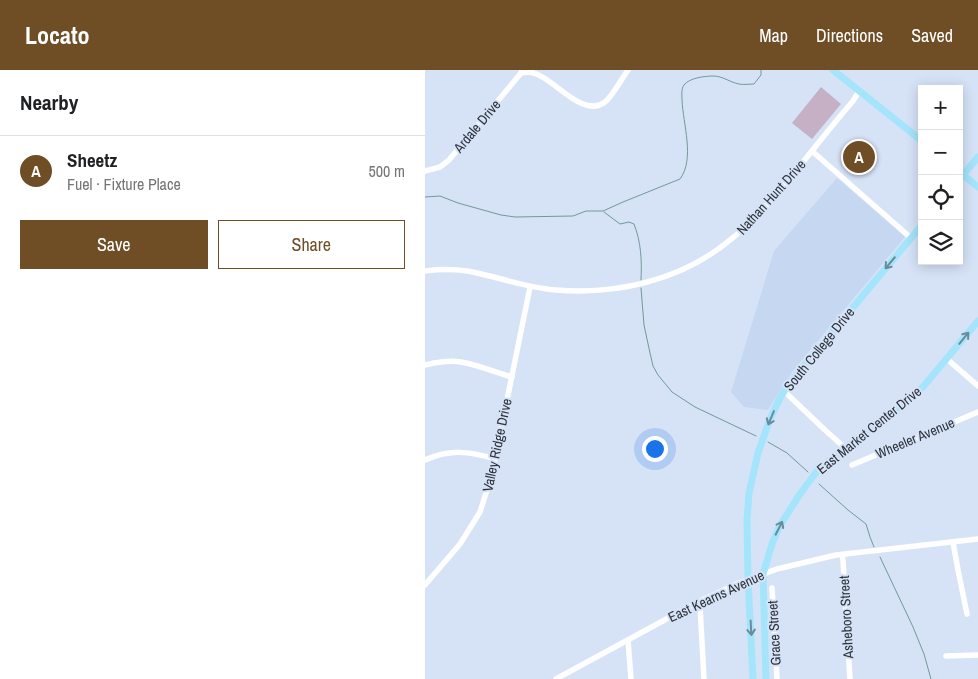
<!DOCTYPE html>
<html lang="en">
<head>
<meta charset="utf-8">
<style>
  :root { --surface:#fff; --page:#f2f2f2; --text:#202124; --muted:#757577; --line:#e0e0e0; --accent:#6f4e25 }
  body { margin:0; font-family:"Archivo Narrow",sans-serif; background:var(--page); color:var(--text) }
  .controls { position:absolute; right:15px; top:15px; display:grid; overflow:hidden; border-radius:0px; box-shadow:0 2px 12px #0003 }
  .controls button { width:45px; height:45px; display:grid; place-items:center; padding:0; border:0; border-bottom:1px solid var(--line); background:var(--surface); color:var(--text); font:25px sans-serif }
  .you { position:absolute; left:229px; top:378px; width:18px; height:18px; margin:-12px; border:4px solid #fff; border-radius:50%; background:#1a73e8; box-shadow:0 0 0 8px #1a73e833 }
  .badge { display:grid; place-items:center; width:32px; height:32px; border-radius:50%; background:var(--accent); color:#fff; font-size:16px; font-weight:700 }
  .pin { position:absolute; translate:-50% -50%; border:2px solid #fff; box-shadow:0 1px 5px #0006 }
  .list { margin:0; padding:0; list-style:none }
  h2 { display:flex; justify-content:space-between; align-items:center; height:65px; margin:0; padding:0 20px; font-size:21px }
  h2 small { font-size:16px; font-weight:400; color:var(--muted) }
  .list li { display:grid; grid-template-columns:32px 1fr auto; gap:15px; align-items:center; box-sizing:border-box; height:70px; padding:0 20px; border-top:1px solid var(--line) }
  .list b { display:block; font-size:19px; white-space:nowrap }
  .list p { margin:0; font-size:16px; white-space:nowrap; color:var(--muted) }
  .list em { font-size:16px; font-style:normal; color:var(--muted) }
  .actions { display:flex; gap:10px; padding:15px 20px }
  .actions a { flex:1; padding:11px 0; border:1px solid var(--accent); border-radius:0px; text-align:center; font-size:18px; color:var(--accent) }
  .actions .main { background:var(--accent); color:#fff }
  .icon { flex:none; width:28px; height:28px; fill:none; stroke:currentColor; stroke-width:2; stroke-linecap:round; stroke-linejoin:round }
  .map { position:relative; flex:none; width:553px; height:609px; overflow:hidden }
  header { display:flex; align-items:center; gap:30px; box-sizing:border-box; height:70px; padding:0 25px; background:var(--accent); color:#fff }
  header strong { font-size:24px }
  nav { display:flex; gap:28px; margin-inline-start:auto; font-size:18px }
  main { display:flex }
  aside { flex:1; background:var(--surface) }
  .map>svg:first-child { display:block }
</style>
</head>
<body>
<header>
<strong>Locato</strong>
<nav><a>Map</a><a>Directions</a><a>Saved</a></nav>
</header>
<main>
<aside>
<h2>Nearby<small></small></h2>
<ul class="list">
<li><span class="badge">A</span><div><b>Sheetz</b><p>Fuel · Fixture Place</p></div><em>500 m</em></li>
</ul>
<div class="actions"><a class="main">Save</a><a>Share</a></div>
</aside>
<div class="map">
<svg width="553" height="609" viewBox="0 0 553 609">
  <rect width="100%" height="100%" fill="#d6e3f7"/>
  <path fill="#c5d7f1" d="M412 108 480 167 367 302 343 340 319 337 306 322 349 181Z"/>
  <path fill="#c6b0c6" d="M396 17 416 34 387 69 367 53Z"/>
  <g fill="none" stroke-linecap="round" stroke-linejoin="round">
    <g stroke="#709a96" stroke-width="1">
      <path d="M0 127 15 126 33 133 76 145 90 147 148 146 161 141H178L198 132 255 109C270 89 258 54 257 30 257 25 256 19 259 15 264 8 280 6 288 6 298 6 304 12 314 14 318 15 324 14 329 14L336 5V0"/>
      <path d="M179 142 195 154 204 152 209 154C216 172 217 190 216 210"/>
      <path d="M216 218 219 255 225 283 228 296 233 305 247 322 270 337 331 366"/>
      <path d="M343 372 362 383 383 402"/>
      <path d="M394 414 423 440 441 454 445 467 449 477"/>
      <path d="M455 487 488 557 499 584 506 609"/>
    </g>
    <g stroke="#fff" stroke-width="5.5">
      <path d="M96 3C97 3 102 2 104 2 127 4 156 50 180 32 187 27 197 8 203 0"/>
      <path d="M387 81 486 168"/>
      <path d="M0 101 15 97 24 90 96 3 97 0"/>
      <path d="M0 201C14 199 28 199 42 201 72 206 100 218 131 220 192 225 257 210 305 170 331 150 352 124 373 98 391 76 409 53 428 31L434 21"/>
      <path d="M522 289 553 316"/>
      <path d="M0 295C12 292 24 290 36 292 53 295 70 302 87 307"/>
      <path d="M359 321 400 360 420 378"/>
      <path d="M0 390C26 379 44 381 70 389"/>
      <path d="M427 395 553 342"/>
      <path d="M528 472 533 500 542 544"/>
      <path d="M417 485 418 490 425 609"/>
      <path d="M0 515 35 474 55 442 67 404 105 217"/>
      <path d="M347 518 352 609"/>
      <path d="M274 532 275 536 279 609"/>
      <path d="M203 570 206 609"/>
      <path d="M521 586 553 585"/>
      <path d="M131 609 269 534 314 513 352 499 411 485 553 469"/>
    </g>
    <g stroke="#a4e5fb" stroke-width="7">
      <path d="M408 0 497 71"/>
      <path d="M536 103 553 117"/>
      <path d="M534 110 553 87"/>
      <path d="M328 609 323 509 322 450 324 423 333 383 345 349 355 328 363 315 497 155"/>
      <path d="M341 609 338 504 347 474 354 457 375 424 392 401 425 374 473 338 498 317 553 251"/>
    </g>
  </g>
  <defs><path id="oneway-shaft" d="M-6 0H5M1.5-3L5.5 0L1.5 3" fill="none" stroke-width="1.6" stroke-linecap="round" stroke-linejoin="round" transform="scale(1.25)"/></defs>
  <g stroke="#698c9b">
    <use href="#oneway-shaft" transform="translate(465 193) rotate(130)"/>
    <use href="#oneway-shaft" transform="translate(539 268) rotate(-51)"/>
    <use href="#oneway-shaft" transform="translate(346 348) rotate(113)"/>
    <use href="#oneway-shaft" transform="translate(354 458) rotate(-63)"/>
    <use href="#oneway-shaft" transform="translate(326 558) rotate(87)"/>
  </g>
  <g text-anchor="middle" stroke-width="4" stroke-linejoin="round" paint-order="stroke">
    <g font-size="14" fill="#2e333b" stroke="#d6e3f7">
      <text transform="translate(52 56) rotate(-50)" y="5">Ardale Drive</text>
      <text transform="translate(346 127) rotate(-48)" y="5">Nathan Hunt Drive</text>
      <text transform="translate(394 279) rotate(-51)" y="5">South College Drive</text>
      <text transform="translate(444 360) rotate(-39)" y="5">East Market Center Drive</text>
      <text transform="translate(490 368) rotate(-23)" y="5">Wheeler Avenue</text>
      <text transform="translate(72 375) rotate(-78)" y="5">Valley Ridge Drive</text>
      <text transform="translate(291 526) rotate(-25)" y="5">East Kearns Avenue</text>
      <text transform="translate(421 547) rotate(-93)" y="5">Asheboro Street</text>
      <text transform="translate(349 563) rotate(-93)" y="5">Grace Street</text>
    </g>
  </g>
</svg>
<div class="controls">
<button>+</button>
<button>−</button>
<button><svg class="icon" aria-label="locate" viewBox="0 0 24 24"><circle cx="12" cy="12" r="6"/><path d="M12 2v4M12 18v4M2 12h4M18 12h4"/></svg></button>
<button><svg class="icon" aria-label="layers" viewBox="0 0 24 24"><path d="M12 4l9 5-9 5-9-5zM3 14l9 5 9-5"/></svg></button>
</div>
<div class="you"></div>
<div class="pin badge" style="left:434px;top:87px">A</div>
</div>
</main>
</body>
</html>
